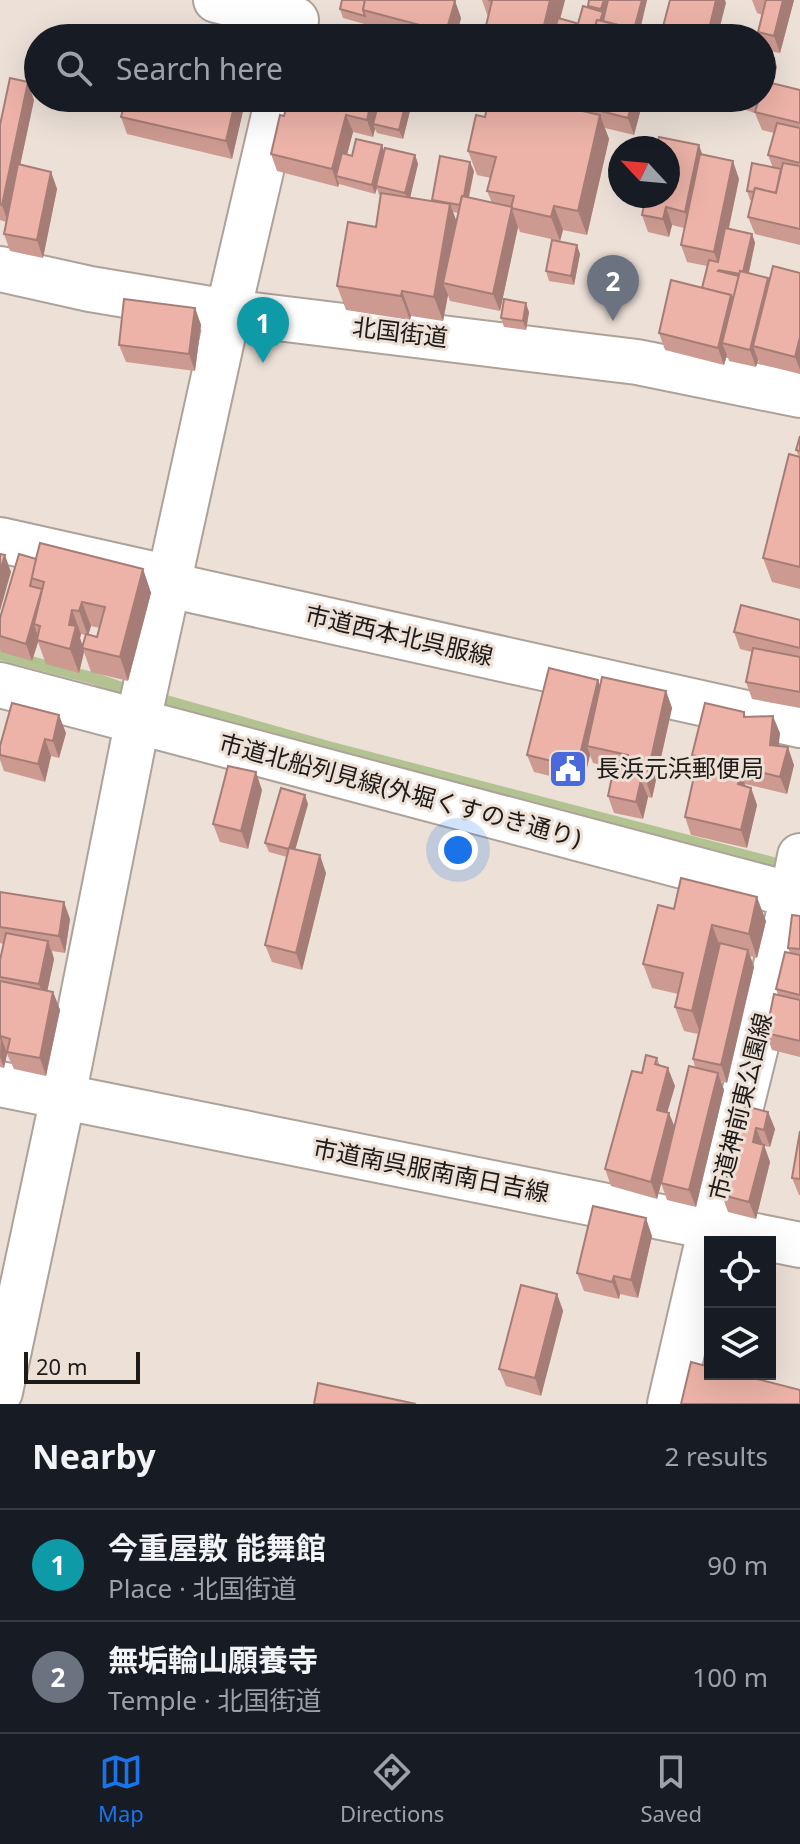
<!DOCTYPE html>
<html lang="en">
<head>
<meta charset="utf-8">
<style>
  :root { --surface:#171b24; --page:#242831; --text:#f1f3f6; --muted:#9ea1a6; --line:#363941; --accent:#1a73e8 }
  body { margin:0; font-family:"Noto Sans","Noto Sans JP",sans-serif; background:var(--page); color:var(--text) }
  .controls { position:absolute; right:24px; bottom:24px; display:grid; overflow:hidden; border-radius:0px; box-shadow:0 8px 32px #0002 }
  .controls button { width:72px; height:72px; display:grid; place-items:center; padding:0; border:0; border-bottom:2px solid var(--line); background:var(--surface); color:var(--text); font:40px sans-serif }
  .compass { position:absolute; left:608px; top:136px; width:72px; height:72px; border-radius:50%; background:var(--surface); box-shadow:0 8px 32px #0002; rotate:296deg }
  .scale { position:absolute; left:24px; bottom:20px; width:116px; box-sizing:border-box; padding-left:8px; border:4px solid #1e1a17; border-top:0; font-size:22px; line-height:28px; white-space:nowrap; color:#1e1a17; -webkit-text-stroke:6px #ece0d7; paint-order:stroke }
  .you { position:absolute; left:458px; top:850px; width:28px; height:28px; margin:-20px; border:6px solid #fff; border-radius:50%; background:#1a73e8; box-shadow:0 0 0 12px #1a73e833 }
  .badge { display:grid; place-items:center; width:52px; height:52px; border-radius:50%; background:var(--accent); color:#fff; font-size:26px; font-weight:700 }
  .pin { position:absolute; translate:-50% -66px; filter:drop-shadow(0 2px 4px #0008) }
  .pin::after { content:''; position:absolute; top:42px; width:28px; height:24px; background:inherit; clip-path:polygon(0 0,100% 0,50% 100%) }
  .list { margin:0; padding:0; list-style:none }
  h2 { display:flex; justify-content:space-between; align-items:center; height:104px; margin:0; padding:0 32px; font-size:34px }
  h2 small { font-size:26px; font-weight:400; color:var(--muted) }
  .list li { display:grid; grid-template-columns:52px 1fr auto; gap:24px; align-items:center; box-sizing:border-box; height:112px; padding:0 32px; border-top:2px solid var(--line) }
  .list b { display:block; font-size:30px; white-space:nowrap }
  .list p { margin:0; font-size:26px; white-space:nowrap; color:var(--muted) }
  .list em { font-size:26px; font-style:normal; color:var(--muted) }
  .icon { flex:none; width:44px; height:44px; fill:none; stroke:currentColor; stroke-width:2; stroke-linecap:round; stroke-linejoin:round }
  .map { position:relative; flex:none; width:800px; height:1404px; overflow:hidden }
  .search { position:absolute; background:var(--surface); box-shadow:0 8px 32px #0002; left:24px; right:24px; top:24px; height:88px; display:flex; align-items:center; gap:20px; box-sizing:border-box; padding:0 28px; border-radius:44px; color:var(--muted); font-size:30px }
  .sheet { height:328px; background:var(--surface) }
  nav { display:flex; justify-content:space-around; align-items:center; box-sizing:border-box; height:112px; border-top:2px solid var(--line); background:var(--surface); font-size:22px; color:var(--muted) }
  nav a { display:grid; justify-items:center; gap:4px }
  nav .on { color:var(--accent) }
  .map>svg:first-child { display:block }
</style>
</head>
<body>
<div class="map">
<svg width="800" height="1404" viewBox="0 0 800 1404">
  <rect width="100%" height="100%" fill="#ece0d7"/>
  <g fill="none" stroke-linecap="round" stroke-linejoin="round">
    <g stroke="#b2c290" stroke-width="12">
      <path d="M0 654 96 679 124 689"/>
      <path d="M166 701 328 747 773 863"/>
    </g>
    <g stroke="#ada299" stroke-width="48">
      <g id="minor">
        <path d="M216 0 296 20"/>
        <path d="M0 269 90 289 228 312 637 362 800 395"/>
        <path d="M0 540 170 578 187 589 800 725"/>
        <path d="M0 685 800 897"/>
        <path d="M0 1084 800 1245"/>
        <path d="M0 1392 63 1097 133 744 228 312 278 98"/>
        <path d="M670 1404 711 1227 789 913 800 856"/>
      </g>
    </g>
    <use href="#minor" stroke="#fff" stroke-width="44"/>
  </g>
  <g fill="#cc9a90" fill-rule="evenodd">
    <path d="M482 0H565L560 19 577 26 588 8V6L647 0 638 38 488 17Z"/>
    <path d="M752 0H794L780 53 764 50 762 43V38H760L758 32 762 15 757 13Z"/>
    <path d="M455 1 461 18 456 38H408L369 28 368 25 343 18 340 9Z"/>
    <path d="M777 67 773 84 800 90V245L755 234 748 217 752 201 750 200 747 191 773 168 768 155 774 133 762 130 755 113 733 106 730 98H762Z"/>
    <path d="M541 98H652L651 105 644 103 643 101 634 135 605 128 609 139 587 235 563 230 560 241 520 232 518 227 500 311 450 301 448 295 443 321 411 316 410 320 346 310 337 286 376 227 381 195H379L377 188 375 194 339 184 338 187 277 171 271 154 284 116 411 107 403 139 377 133 375 129 373 137 353 132 347 155 352 156 382 145 384 151 415 155 418 164 410 198 432 201V200L474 171 469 198 492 203 487 191 491 178 477 175 468 151 485 117 542 102ZM453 212 459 213 457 223Z"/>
    <path d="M34 100 20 165 51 172 57 189 43 258 10 251 4 234 6 222 0 220V125Z"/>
    <path d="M243 111 232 159 127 134 121 117Z"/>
    <path d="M703 154 739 179 729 228 752 234 755 243 749 273 768 278 769 281 800 273V374L760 364 758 360 756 367 729 361 727 355 724 365 665 350 659 333 702 288 707 266 687 262 681 245 684 228 672 225 669 237 648 232 642 215Z"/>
    <path d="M580 254 574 285 549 281 546 271Z"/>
    <path d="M195 308 201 325 195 371 126 362 119 345Z"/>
    <path d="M529 312 526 330 504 327 501 318Z"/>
    <path d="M800 436V589L772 582 763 558 799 457 796 450Z"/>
    <path d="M36 559 143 569 151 593 128 681 91 672 84 652 79 673 46 664 38 642 32 661 1 652 0 648V618ZM91 626 100 628 97 637 88 635ZM81 634 86 635 83 646 80 638Z"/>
    <path d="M800 620V708L752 699 746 682 752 652 740 649 734 632Z"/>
    <path d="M598 680 600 686 666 691 672 708 652 798 648 797 643 819 614 813 608 796 614 768 593 763 590 755 583 784 534 772 527 755Z"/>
    <path d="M744 712 746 717 780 733 778 746 794 765 787 794 745 784 746 786 751 788 757 805 747 848 691 835 685 817 696 767 692 755Z"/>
    <path d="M66 733 59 758 51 756 45 782 4 771 0 760V746Z"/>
    <path d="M262 790 248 849 220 842 213 824Z"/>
    <path d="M308 804 295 849 326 873 302 970 272 962 265 945 287 857 269 852 265 843Z"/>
    <path d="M0 892 70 919 65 953 52 951 54 959 47 991 53 992 60 1010 46 1076 14 1069 7 1054 4 1068 0 1067V960L3 944 0 943Z"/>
    <path d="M674 909 766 921 757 958 750 956 754 967 727 1083 721 1081 724 1090 696 1207 667 1200 661 1183 657 1199 611 1186 605 1169 642 1073 657 1058 660 1066 675 1086 667 1112 674 1127 695 1067 693 1059 698 1034 684 1031 675 1007 678 994 652 988 643 964Z"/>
    <path d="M800 916V1057L772 1050 766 1033 778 995 776 989 790 953 788 948Z"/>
    <path d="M745 1106 768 1112 775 1129 770 1147 764 1146 770 1162 756 1219 728 1212 722 1195Z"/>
    <path d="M800 1131V1195H799L792 1178Z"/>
    <path d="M652 1236 638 1298 620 1294 619 1299 584 1291 577 1273Z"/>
    <path d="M557 1294 563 1311 541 1396 506 1386 499 1369Z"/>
  </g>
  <g fill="#a67d76">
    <path d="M550 0H565L555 38H541Z"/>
    <path d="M604 0H610L602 25 596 38 602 13 601 9Z"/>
    <path d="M642 0H647L638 38H632Z"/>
    <path d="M716 0H725L726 3 717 38H707Z"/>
    <path d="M783 0H794L780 53 774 36Z"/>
    <path d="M455 1 461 18 456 38H448L446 32Z"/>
    <path d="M774 58 777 67 764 115 760 106Z"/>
    <path d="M28 82 34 100 8 222 2 205Z"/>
    <path d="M236 98H239L243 111 232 159 226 141Z"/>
    <path d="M372 98H382L373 124 375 129 373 137 367 120Z"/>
    <path d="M408 98 411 107 403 139 399 130Z"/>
    <path d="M574 98H585L577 105 581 114 580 116Z"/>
    <path d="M633 98H642L643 101 634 135 628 118Z"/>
    <path d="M346 115 353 132 341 177 336 176 339 184 338 187 332 169Z"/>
    <path d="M600 115 609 139 587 235 578 211Z"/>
    <path d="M382 145 385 154 376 186 377 188 375 194 372 185Z"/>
    <path d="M699 145 705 162 691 229 685 212Z"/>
    <path d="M415 155 418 164 409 202 405 193Z"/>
    <path d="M733 161 739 179 720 269 714 252Z"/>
    <path d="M470 162 474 171 465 214 462 205Z"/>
    <path d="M51 172 57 189 43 258 37 240Z"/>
    <path d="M450 204 459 228 443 283 448 295 443 321 434 297Z"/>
    <path d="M554 206 563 230 560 241 551 217Z"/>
    <path d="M666 207 672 225 669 237 663 219Z"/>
    <path d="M512 210 518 227 500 311 493 294Z"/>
    <path d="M752 234 755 243 746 284 743 275Z"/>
    <path d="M577 245 580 254 574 285 571 276Z"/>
    <path d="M768 278 775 295 753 346 758 360 756 367 750 350Z"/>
    <path d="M402 291 411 316 410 320 401 296Z"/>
    <path d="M731 295 737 312 722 343 727 355 724 365 718 348Z"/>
    <path d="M526 303 529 312 526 330 523 321Z"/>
    <path d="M195 308 201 325 195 371 189 354Z"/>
    <path d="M800 337V370L795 357Z"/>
    <path d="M5 555 11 572 0 611V571Z"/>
    <path d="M143 569 151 593 128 681 120 657Z"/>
    <path d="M43 589 40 626 34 624 39 639 37 640 38 642 32 661 26 644Z"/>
    <path d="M82 602 91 626 88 636 79 611Z"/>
    <path d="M72 610 81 634 80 638 84 652 79 673 70 649 69 625Z"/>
    <path d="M598 680 604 698 587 746 590 755 583 784 577 767Z"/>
    <path d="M666 691 672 708 652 798 646 781Z"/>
    <path d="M59 715 66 733 59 758 53 741Z"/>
    <path d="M773 716 780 733 777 763 770 745Z"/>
    <path d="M45 739 51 756 45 782 38 764Z"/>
    <path d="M788 747 794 765 787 794 780 777Z"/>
    <path d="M256 772 262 790 248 849 241 831Z"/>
    <path d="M741 773 747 791 738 784Z"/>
    <path d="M641 780 648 797 643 819 636 802Z"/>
    <path d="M751 788 757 805 747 848 741 830Z"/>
    <path d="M305 795 308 804 293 858 289 849Z"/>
    <path d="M320 855 326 873 302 970 296 953Z"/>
    <path d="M757 897 766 921 757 958 749 934Z"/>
    <path d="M64 902 70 919 65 953 59 936Z"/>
    <path d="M712 925 721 949 701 1035 692 1011Z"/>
    <path d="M48 941 54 959 45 1002 39 984Z"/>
    <path d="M748 950 754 967 727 1083 721 1065Z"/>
    <path d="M53 992 60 1010 46 1076 40 1058Z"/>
    <path d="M1 1036 7 1054 4 1068 0 1057Z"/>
    <path d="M668 1068 675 1086 663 1127 657 1110Z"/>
    <path d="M718 1073 724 1090 696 1207 689 1190Z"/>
    <path d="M768 1112 775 1129 770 1147 764 1130Z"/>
    <path d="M669 1113 676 1130 657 1199 651 1182Z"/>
    <path d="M756 1128 763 1145 753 1142Z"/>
    <path d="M764 1145 770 1162 756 1219 749 1202Z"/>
    <path d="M646 1218 652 1236 638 1298 631 1280Z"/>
    <path d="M614 1276 620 1294 619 1299 612 1282Z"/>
    <path d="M557 1294 563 1311 541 1396 535 1378Z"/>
  </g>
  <g fill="#edb3a8" stroke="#a67d76" stroke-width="2">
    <path d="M342 0H365L363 10 365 16 340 9Z"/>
    <path d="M365 0H453L455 1 446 32 363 10Z"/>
    <path d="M488 0H550L541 38H483L492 1Z"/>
    <path d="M589 0H604L601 9 588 6Z"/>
    <path d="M608 0H642L633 33 634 29 603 21Z"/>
    <path d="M670 0H716L707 38H660Z"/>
    <path d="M766 0H783L774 36 758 32Z"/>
    <path d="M583 6 603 12 600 21 597 20 592 38H574Z"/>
    <path d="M558 18 576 23 572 38H553Z"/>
    <path d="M597 20 634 29 632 38H592Z"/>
    <path d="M642 30 661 35 660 38H640Z"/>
    <path d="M762 55 774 58 767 82 763 81 762 86Z"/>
    <path d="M10 78 28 82 2 205 0 204V125Z"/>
    <path d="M763 81 800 90V123L755 112 759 98H762Z"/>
    <path d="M126 98H236L226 141 121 117Z"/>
    <path d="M289 98H372L367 120 346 115 332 169 271 154 280 115 284 116Z"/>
    <path d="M380 98H407L399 130 373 124Z"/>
    <path d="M489 98H525L600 115 578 211 554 206 551 217 511 208 514 196 487 191 496 157 468 151 476 115 485 117Z"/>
    <path d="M579 98H633L628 118 577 105Z"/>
    <path d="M732 98H759L757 105Z"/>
    <path d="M777 123 800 128V163L768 155Z"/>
    <path d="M659 137 699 145 685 212 666 207 663 219 642 215 646 196H668V148H656Z"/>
    <path d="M356 139 382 145 372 185 336 176 342 153 352 156Z"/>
    <path d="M385 148 415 155 405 193 376 186Z"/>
    <path d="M700 154 733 161 714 252 681 245Z"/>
    <path d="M440 156 470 162 464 196H462L460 205 432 200Z"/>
    <path d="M752 163 781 169 776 193 755 188 754 192 747 191Z"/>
    <path d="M783 163 800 166V229L748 217 755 188 776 193Z"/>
    <path d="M18 164 51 172 37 240 4 234Z"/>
    <path d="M381 193 450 204 434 297 402 291 401 296 337 286 348 222 376 227Z"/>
    <path d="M462 196 512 207 493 294 443 283Z"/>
    <path d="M725 228 752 234 743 272 740 271V274L719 270 718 271 739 276 733 300 731 295 702 288 709 260 718 262Z"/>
    <path d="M552 240 577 245 571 276 546 271Z"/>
    <path d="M773 266 800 273V337L795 357 753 346Z"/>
    <path d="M740 271 768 278 750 350 722 343Z"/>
    <path d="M671 280 731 295 718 348 659 333Z"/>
    <path d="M124 299 195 308 189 354 119 345Z"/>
    <path d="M504 299 526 303 523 321 501 318Z"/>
    <path d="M800 436V451L796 450Z"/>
    <path d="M789 454 800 457V567L763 558Z"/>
    <path d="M40 543 143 569 120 657 82 648 86 634 97 637 105 607 82 602 79 611 72 610 69 625 76 626 70 649 37 640 40 626 34 624 44 582 31 578Z"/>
    <path d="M0 554 5 555 0 571Z"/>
    <path d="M19 554 36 559 30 586 42 589 26 644 0 636V618Z"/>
    <path d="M741 605 800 620V648L734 632Z"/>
    <path d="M753 648 800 657V692L746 682Z"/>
    <path d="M549 668 598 680 577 767 527 755Z"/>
    <path d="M602 677 666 691 646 781 641 780 636 802 608 796 614 767 625 769 628 755 587 746Z"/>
    <path d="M12 703 59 715 53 741 45 739 38 764 0 755V746Z"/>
    <path d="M705 703 744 712V717L773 716 770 745 788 747 780 777 692 755Z"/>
    <path d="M697 763 741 773 738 784 751 788 741 830 685 817Z"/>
    <path d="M228 766 256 772 241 831 213 824Z"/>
    <path d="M281 788 305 795 289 849 265 843Z"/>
    <path d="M289 848 320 855 296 953 265 945Z"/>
    <path d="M681 878 757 897 749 934 712 925 692 1011 675 1007 683 973 643 964 658 905 674 909Z"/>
    <path d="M0 892 64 902 59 936 0 927Z"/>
    <path d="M792 915 800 916V949L788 948Z"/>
    <path d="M6 933 48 941 39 984 0 977V960Z"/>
    <path d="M720 943 748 950 721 1065 693 1059Z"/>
    <path d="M785 952 800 955V995L776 989Z"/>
    <path d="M0 981 53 992 40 1058 7 1052 10 1039 1 1036 0 1039Z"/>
    <path d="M774 994 800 1000V1041L766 1033Z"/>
    <path d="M646 1055 657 1058 655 1064 668 1068 657 1110 669 1113 651 1182 605 1169 632 1071 642 1073Z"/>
    <path d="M689 1066 718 1073 689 1190 661 1183Z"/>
    <path d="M745 1106 768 1112 764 1130 756 1128 753 1142 764 1145 749 1202 722 1195Z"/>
    <path d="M800 1131V1179L792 1178Z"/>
    <path d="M593 1206 646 1218 631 1280 614 1276 612 1282 577 1273Z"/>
    <path d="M521 1285 557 1294 535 1378 499 1369Z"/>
    <path d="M691 1362 710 1367V1374H738L800 1390V1404H681Z"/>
    <path d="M318 1383 416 1404H314Z"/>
  </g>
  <defs>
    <g id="civic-square" transform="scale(2)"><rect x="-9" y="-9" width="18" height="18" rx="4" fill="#4a69dd" stroke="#ece0d7"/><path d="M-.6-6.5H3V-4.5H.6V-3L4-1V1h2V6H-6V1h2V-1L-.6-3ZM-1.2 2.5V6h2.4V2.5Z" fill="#fff"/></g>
  </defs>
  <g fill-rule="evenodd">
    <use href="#civic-square" x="568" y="769"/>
  </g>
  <g text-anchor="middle" stroke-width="6" stroke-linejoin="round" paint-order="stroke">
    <g font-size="24" fill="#1e1a17" stroke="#ece0d7">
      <text transform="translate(400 333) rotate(7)" y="8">北国街道</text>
      <text transform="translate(399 636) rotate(13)" y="8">市道西本北呉服線</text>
      <text transform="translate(400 791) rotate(15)" y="8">市道北船列見線(外堀くすのき通り)</text>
      <text transform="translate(741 1107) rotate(-76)" y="8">市道神前東公園線</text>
      <text transform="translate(431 1171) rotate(11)" y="8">市道南呉服南南日吉線</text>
    </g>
    <g font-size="24" fill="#1e1a17" stroke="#ece0d7" text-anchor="start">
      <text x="596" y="777">長浜元浜郵便局</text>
    </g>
  </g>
</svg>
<div class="controls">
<button><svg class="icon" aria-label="locate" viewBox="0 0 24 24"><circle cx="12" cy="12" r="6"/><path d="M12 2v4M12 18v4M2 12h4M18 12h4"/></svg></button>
<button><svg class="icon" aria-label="layers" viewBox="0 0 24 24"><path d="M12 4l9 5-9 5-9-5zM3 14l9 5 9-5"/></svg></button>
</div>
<svg class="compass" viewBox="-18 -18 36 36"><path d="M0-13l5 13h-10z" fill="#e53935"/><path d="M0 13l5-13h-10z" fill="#9ea1a6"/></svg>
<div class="scale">20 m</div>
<div class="you"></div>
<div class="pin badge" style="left:263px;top:363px;background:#0f9aa8">1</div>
<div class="pin badge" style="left:613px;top:321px;background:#6b7280">2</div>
<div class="search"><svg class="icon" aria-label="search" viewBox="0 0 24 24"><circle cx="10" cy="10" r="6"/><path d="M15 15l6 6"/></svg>Search here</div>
</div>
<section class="sheet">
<h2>Nearby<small>2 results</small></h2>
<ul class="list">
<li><span class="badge" style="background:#0f9aa8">1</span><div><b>今重屋敷 能舞館</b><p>Place · 北国街道</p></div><em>90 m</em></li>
<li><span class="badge" style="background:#6b7280">2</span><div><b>無垢輪山願養寺</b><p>Temple · 北国街道</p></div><em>100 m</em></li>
</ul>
</section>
<nav>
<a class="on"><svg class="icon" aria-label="map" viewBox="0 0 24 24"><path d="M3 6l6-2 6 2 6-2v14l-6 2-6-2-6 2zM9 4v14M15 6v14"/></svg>Map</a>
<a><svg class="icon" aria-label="directions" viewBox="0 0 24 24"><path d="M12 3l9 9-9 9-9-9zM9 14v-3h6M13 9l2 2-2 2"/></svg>Directions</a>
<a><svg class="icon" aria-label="saved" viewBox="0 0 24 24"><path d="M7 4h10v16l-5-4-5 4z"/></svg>Saved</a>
</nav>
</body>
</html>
